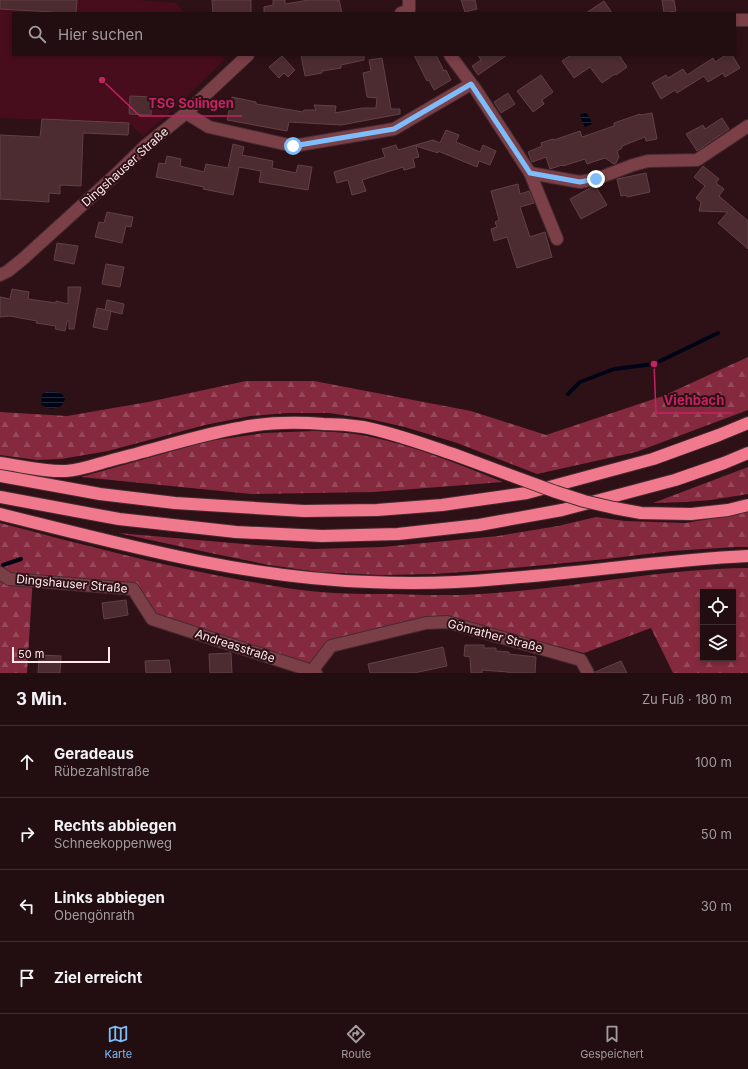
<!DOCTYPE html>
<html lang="de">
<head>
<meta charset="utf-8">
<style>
  :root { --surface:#220d10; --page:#2a1619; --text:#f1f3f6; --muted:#a29c9f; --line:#3f2d30; --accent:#7ebdf9 }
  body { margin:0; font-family:Inter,sans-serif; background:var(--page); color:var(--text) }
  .controls { position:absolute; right:12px; bottom:12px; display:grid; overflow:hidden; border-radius:0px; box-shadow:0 2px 6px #0003 }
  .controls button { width:36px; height:36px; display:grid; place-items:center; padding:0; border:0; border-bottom:1px solid var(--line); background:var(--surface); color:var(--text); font:20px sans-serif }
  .scale { position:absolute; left:12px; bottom:10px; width:98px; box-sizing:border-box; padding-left:4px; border:2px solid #ffe9eb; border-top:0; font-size:11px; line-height:14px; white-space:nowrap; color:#ffe9eb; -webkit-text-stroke:3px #2d1116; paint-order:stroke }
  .stop { position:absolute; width:12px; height:12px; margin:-9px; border:3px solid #7ebdf9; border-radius:50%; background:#fff }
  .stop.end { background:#7ebdf9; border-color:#fff; box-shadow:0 1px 4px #0008 }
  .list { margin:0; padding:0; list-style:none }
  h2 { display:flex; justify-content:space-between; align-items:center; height:52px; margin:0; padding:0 16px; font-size:17px }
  h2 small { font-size:13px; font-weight:400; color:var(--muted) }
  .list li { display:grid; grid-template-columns:26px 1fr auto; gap:12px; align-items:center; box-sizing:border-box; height:72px; padding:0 16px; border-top:1px solid var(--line) }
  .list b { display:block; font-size:15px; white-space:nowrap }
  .list p { margin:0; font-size:13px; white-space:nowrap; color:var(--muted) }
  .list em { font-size:13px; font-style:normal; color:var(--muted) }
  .icon { flex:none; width:22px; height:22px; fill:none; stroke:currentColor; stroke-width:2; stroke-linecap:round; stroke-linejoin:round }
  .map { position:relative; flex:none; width:748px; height:673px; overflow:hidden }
  .search { position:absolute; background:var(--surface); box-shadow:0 2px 6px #0003; left:12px; right:12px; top:12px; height:44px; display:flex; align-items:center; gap:10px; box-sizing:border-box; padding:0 14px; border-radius:0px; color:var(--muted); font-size:15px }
  .sheet { height:340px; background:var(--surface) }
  nav { display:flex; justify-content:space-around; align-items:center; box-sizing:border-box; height:56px; border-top:1px solid var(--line); background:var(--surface); font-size:11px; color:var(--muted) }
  nav a { display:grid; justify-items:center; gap:2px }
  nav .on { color:var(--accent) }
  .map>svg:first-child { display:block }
</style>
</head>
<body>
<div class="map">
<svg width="748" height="673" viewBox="0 0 748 673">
  <defs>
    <pattern id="forest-firs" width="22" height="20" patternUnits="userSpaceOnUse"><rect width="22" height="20" fill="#85293e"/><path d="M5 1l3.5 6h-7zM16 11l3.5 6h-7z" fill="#97485a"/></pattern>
    <pattern id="water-rules" width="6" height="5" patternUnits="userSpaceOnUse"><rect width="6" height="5" fill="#000516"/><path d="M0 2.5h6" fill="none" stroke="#262938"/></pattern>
  </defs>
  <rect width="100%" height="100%" fill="#2d1116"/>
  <g fill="url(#forest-firs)" fill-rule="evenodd">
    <path d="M748 357V410L636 452 537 474 457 443 405 427 369 419 329 413H287L250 416 205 425 108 451 61 459 37 460 0 455V412L67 416 148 402 246 381H314L471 411 546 435 663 396Z"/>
    <path d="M314 431C331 432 349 432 366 436 413 445 458 464 503 482L374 492 251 494 81 477 208 441 264 433Z"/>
    <path d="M748 467V494L711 500 686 502 653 503Z"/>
    <path d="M748 512V547H736L672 551 606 559 493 570 434 574 380 575 318 572 269 565 220 555 118 533 255 545 313 549 382 547 498 536 558 526 596 517 625 521 686 523Z"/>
    <path d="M0 523C80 544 159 565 241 580 260 583 281 588 301 590 331 594 361 594 392 594 415 595 437 595 460 595 557 592 651 569 748 568V673H673L651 628 584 653 447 618 417 621 332 640 312 667 157 615 137 584 33 576 27 673H0ZM703 592H733V658H703Z"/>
  </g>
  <path fill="#470d1c" d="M0 0H138L176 3 185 13H13V55H221L225 59 176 107 143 136 129 123 0 118Z"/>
  <g fill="url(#water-rules)">
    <path d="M586 112 590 118 592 124 585 127 582 122 580 115Z"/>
    <path d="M46 392C54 392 60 390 65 398L64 402 61 406C53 409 48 410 41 404L42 394Z"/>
  </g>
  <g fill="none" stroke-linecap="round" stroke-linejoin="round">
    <g stroke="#000516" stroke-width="4">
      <path d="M568 394 580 382 614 369 654 364 718 333"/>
      <path d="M3 565 21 559"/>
    </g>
  </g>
  <g fill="#4c2c31" stroke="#634146">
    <path d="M0 0H77L76 13H53V12L0 9Z"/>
    <path d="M212 0H251V13H213Z"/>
    <path d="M273 0H285V4L309 0H339L342 13H264V7L273 5Z"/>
    <path d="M461 0H475L477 9 465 12Z"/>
    <path d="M662 0H674L676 11 664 13Z"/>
    <path d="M604 1 612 13H586Z"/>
    <path d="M301 55H364V60L341 65V68L322 71V73L305 76Z"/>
    <path d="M414 55H436L444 71 446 70 451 80 434 90 429 80 427 81Z"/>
    <path d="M478 55H507L478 75 472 66 481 60Z"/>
    <path d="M571 55H619L627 67 616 75 615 74 602 83 590 67 574 78 562 61Z"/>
    <path d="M726 55H732L740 68 725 77 723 73 708 82 704 76 677 93 675 90 661 99 652 83 666 75 668 78 683 69 687 75 713 58 715 62Z"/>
    <path d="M282 56 295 70 288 77 284 73 279 78 269 67Z"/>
    <path d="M382 58 391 109H400V114L341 125 289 122 287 131 227 120 232 97 256 102V104L303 112 304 110H316L314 105 336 106 335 113 362 108H376L377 98 367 97 363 73 371 71 369 60Z"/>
    <path d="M541 75 553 92 542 100 544 104 533 112 517 91Z"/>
    <path d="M508 93 515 104 501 113 494 102Z"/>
    <path d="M130 96 152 97 151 115 129 114Z"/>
    <path d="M652 113 657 139 646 141 645 137 622 146V148L617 151 619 157 616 163 614 164 605 158 587 164 585 159 563 166 562 165 550 169 546 157 532 162 528 152 542 146 541 143 553 139 554 140 580 131 582 137 614 126V123L640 114V115Z"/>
    <path d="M722 118 729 129 697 151 686 134 703 125 705 129Z"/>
    <path d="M42 119 129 123 128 135 83 133 81 186 60 185V194L49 193V202L0 199V135L40 137Z"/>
    <path d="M446 130 459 135 456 142 480 152 483 145 496 151 490 165 479 161 477 167 438 151V153L416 146 419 157 413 158 415 167 404 170 403 167 362 180 366 191 352 195 348 180 337 183 334 172 385 157 382 149 396 145 398 150 433 140 440 143Z"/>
    <path d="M233 144 244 147 242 155 273 161 272 168 296 173 298 165 312 167 308 190 259 182 261 171 239 167 233 195 203 189 204 187 156 177 159 163 165 164 167 156 181 159 180 166 204 172 206 164 228 168Z"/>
    <path d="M703 166 719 179 716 183 724 189 719 196 748 221V249L718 223 728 212 699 211 701 202 696 198 705 186 694 177Z"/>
    <path d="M646 173 650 192 627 197 626 195 621 196 617 179Z"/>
    <path d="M518 184 520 194 529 191 534 203 520 207 530 237 545 232 552 257 517 268 507 237 494 241 491 229 497 227 495 222 499 220 491 191Z"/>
    <path d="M592 187H596L607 205 581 219 570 199Z"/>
    <path d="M107 212 133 217 131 227 126 226 122 243 95 237 99 222 104 223Z"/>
    <path d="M57 243 78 246 74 264 54 260Z"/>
    <path d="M106 264 124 267 120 287 102 284Z"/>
    <path d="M68 287H81L74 329H69V321H67L65 331 55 329 56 326 36 323 37 321 10 316 0 317V297L10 299 12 289 29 292 28 299 56 303V301L68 304Z"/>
    <path d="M107 300 124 304 122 314 105 310Z"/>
    <path d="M97 308 111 311 107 330 93 327Z"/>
    <path d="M126 600 128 615 104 619 102 603Z"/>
    <path d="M465 645H484V648H496V651L509 652V654L536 657 535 673H508V672L482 670V673H471L470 657 464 656Z"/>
    <path d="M443 647 447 666 414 673H370L368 664Z"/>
    <path d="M231 653 232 673H210L209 654Z"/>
    <path d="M39 655 61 656 60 673H38Z"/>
    <path d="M169 660 171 673H146L145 661Z"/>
    <path d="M621 661 627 673H595V672Z"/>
  </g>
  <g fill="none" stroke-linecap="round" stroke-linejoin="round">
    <g stroke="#462b30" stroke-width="14">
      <g id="street">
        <path d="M401 13 409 10V0"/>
        <path d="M735 20H748"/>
        <path d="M450 55 476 90 530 173 557 239"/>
        <path d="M186 113 209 127 293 146 394 129 471 84"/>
        <path d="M530 173 580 182 596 179 633 165 648 161 697 160 748 126"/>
        <path d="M0 275 8 271 24 258 112 178 145 146 186 113 248 55"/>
        <path d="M0 573 9 579 133 589 152 619 312 671 316 673"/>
        <path d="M312 671 331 646 426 623 447 622 581 660 588 673"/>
      </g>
    </g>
    <g stroke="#462b30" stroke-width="14">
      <g id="highway">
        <path d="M0 463C22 466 44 472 66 471 83 470 100 463 116 459 157 449 198 435 239 428 267 422 296 422 324 424 337 424 350 425 363 427 394 433 423 444 453 454"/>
        <path d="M0 476 100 494 175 503 304 511 377 510 442 505 527 493 653 459 719 435 748 423"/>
        <path d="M0 497 119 519 236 532 322 536 398 534 479 525 562 510 675 480 724 463 748 453"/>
        <path d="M0 514C121 544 244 578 369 582 412 584 456 583 498 579 582 573 664 560 748 556"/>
      </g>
    </g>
    <use href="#street" stroke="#7b3f48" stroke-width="12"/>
    <use href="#highway" stroke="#f1798d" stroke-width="12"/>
    <g stroke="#462b30" stroke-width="14" stroke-linecap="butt">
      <path id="highway-bridge" d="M453 454 556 492 584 501 614 508 641 513 691 514 728 510 748 505"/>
    </g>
    <use href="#highway-bridge" stroke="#f1798d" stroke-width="12"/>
  </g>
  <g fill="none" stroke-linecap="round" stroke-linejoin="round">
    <path stroke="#7ebdf9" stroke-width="5" d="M293 146 394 129 471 84 530 173 580 182 596 179"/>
  </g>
  <g text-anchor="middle" stroke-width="4" stroke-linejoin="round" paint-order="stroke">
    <g font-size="12" fill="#ffe9eb" stroke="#2d1116">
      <text transform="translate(125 167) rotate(-42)" y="4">Dingshauser Straße</text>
      <text transform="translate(72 584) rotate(5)" y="4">Dingshauser Straße</text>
      <text transform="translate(495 636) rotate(15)" y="4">Gönrather Straße</text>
      <text transform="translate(235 646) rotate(18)" y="4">Andreasstraße</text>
    </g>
  </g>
  <path fill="none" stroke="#c52262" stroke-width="1.5" d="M102 80L140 116H242M654 364L656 413H733"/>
  <g fill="#c52262" stroke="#2d1116" stroke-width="1.5">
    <circle cx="102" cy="80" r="4"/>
    <circle cx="654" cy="364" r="4"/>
  </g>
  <g font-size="13" text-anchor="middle" font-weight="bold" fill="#c52262" stroke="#2d1116" stroke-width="4" stroke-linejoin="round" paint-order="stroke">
    <text x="191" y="108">TSG Solingen</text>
    <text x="694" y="405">Viehbach</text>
  </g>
</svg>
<div class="controls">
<button><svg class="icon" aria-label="locate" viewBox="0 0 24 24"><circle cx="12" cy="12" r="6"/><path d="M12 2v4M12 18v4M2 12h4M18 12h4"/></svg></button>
<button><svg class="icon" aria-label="layers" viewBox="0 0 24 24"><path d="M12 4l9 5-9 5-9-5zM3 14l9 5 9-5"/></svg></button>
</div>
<div class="scale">50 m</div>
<div class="stop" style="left:293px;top:146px"></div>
<div class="stop end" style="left:596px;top:179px"></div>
<div class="search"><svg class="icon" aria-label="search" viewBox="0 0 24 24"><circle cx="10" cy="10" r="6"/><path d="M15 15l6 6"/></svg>Hier suchen</div>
</div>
<section class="sheet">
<h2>3 Min.<small>Zu Fuß · 180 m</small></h2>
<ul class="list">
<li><svg class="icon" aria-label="ahead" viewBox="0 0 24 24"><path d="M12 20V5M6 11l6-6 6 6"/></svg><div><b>Geradeaus</b><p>Rübezahlstraße</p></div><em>100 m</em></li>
<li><svg class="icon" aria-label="right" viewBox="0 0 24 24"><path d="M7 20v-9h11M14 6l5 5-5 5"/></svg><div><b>Rechts abbiegen</b><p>Schneekoppenweg</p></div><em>50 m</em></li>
<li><svg class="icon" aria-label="left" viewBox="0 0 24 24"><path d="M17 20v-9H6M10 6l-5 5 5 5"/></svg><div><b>Links abbiegen</b><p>Obengönrath</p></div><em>30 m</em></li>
<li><svg class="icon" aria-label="arrive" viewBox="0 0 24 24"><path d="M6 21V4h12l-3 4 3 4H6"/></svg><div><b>Ziel erreicht</b></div></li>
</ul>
</section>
<nav>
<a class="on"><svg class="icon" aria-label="map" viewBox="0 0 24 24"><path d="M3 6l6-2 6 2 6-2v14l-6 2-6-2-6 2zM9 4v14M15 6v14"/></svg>Karte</a>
<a><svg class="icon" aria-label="directions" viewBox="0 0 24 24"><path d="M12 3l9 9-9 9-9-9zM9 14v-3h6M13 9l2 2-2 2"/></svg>Route</a>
<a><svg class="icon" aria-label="saved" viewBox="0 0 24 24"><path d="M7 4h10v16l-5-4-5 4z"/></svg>Gespeichert</a>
</nav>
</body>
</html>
